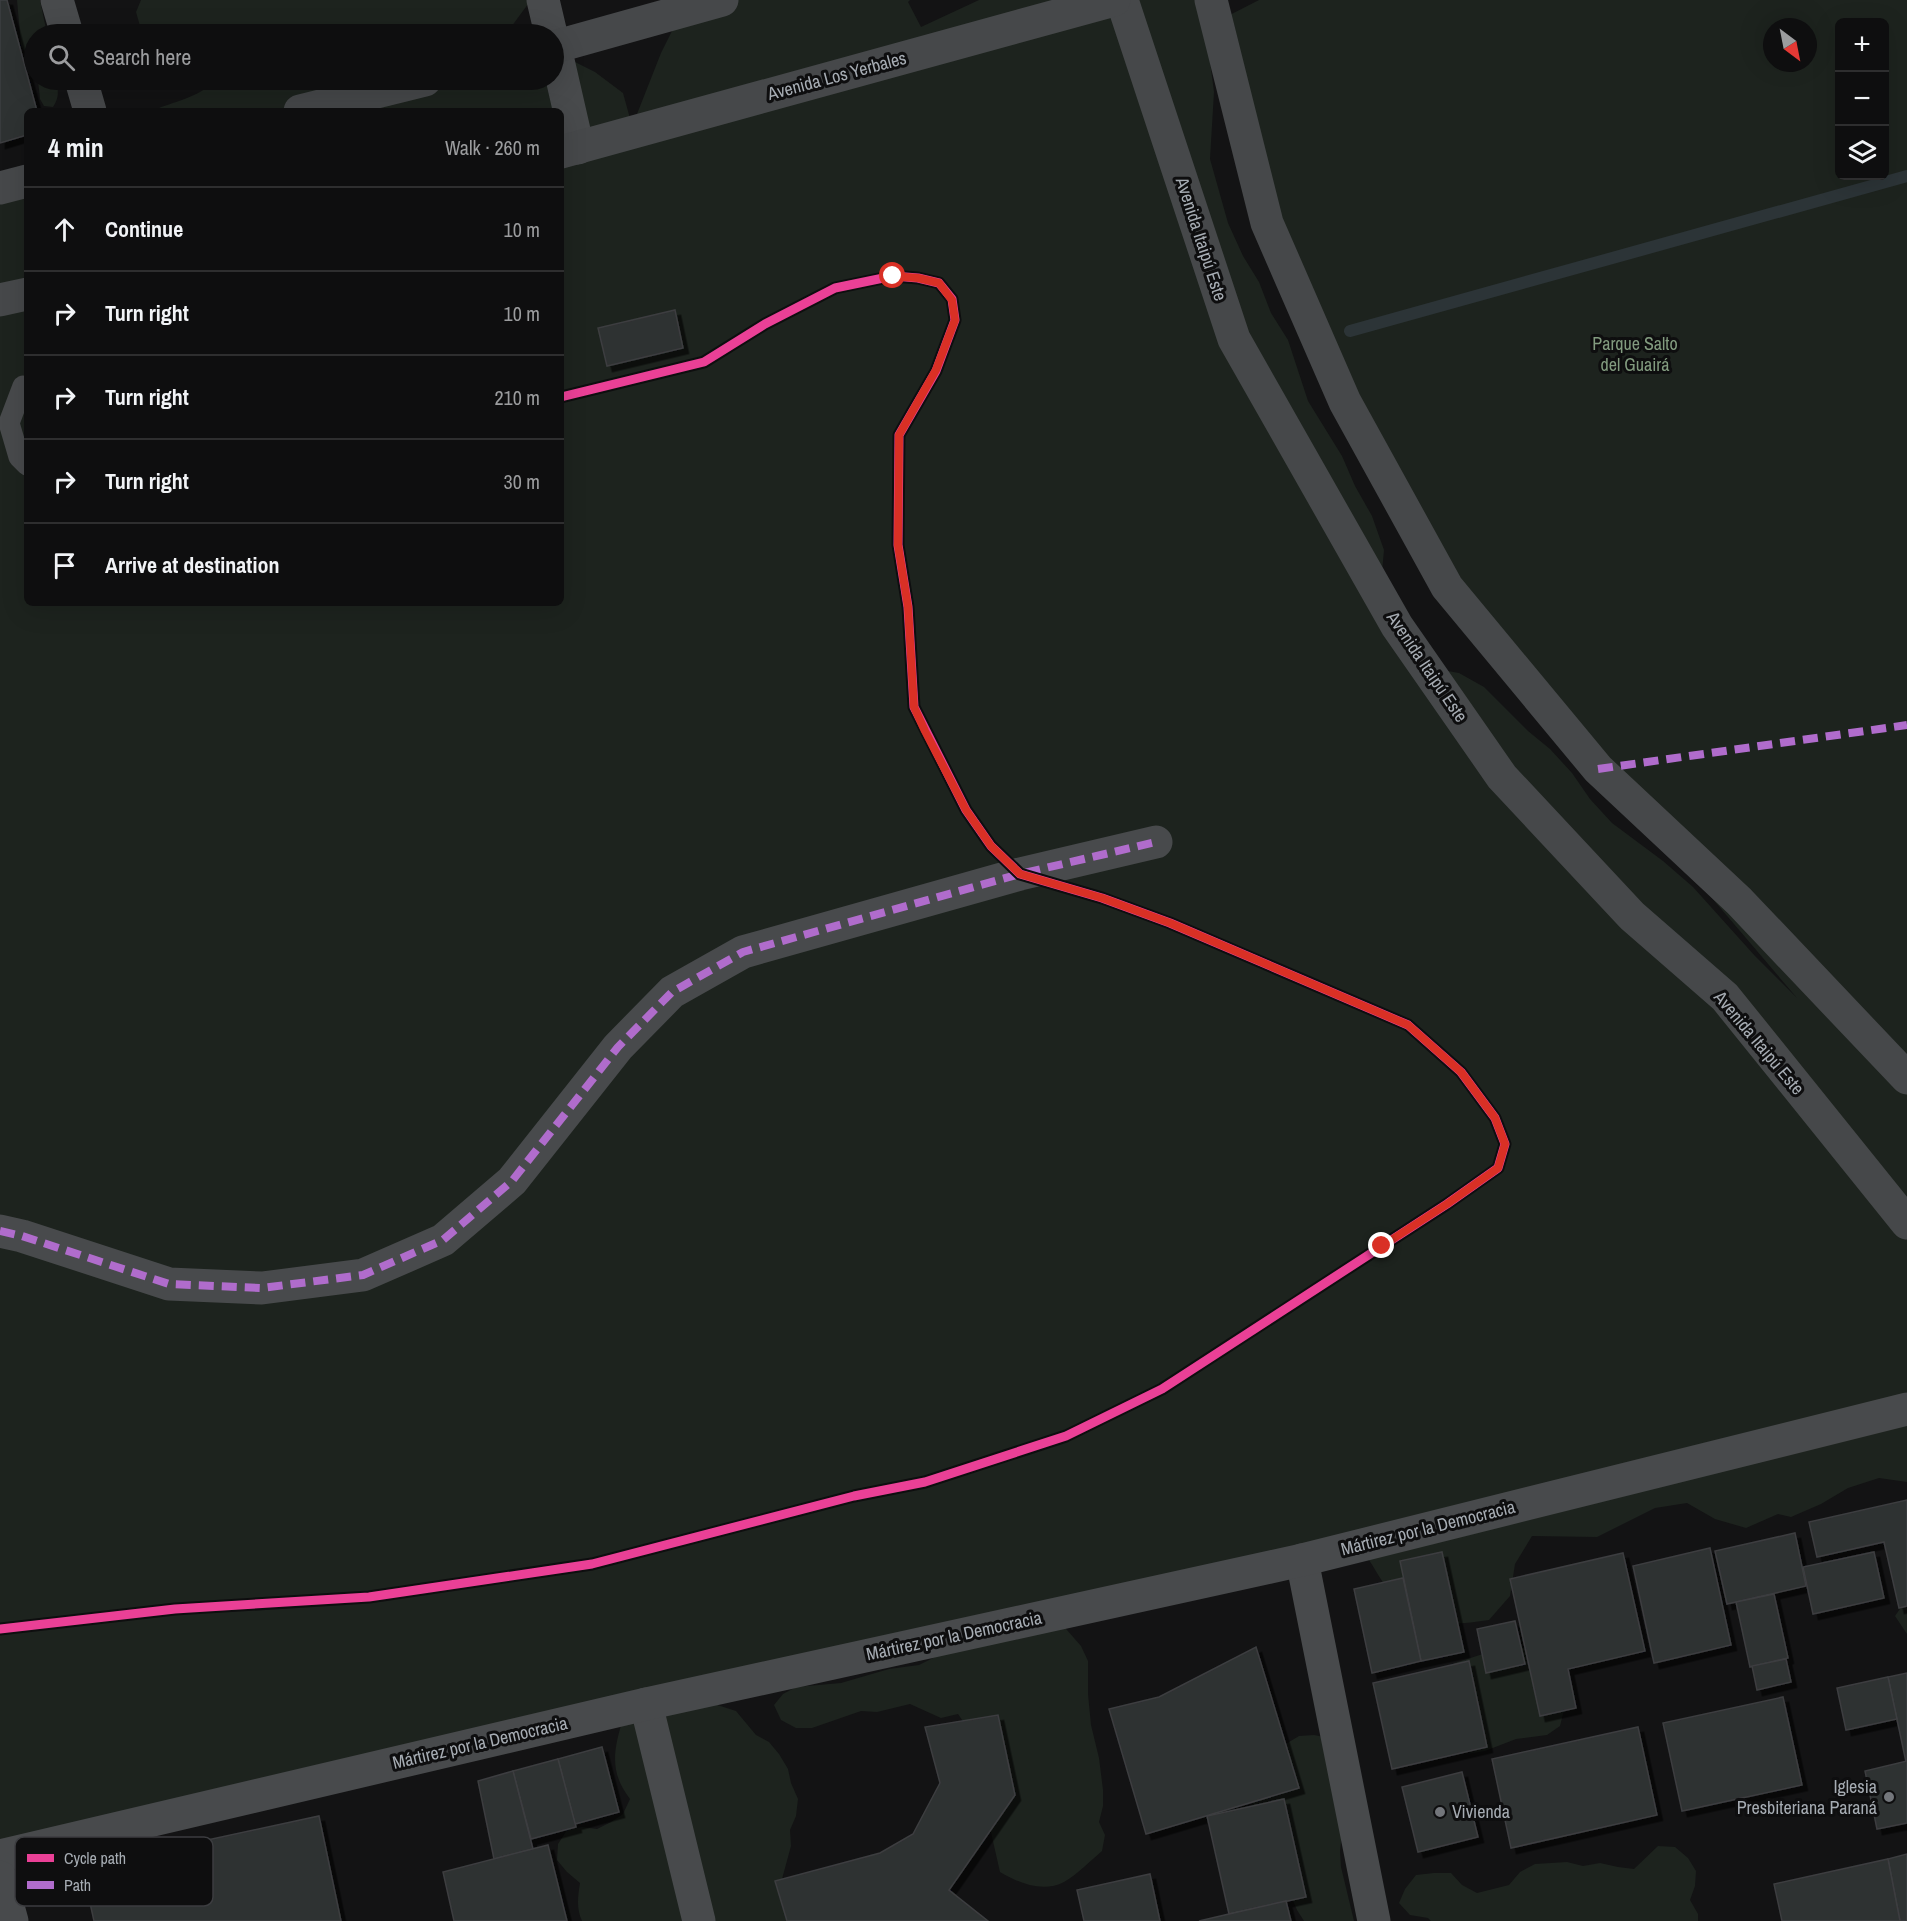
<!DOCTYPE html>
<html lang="en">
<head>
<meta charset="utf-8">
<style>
  :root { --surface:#0e0e0f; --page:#171718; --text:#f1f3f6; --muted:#9b9c9e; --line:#2e2e2f }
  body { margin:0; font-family:"Archivo Narrow",sans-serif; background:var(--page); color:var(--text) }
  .controls { position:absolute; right:18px; top:18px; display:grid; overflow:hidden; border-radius:9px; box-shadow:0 6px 24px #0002 }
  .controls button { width:54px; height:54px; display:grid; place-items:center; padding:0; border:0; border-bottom:2px solid var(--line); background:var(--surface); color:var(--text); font:30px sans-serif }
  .compass { position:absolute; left:1763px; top:18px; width:54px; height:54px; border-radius:50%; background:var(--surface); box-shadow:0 6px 24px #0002; rotate:148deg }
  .stop { position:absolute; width:18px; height:18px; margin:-14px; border:4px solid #d93025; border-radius:50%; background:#fff }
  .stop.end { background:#d93025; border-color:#fff; box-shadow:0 2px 6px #0008 }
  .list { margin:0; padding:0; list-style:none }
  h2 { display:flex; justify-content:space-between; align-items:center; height:78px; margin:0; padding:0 24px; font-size:26px }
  h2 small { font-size:20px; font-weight:400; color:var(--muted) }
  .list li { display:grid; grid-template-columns:39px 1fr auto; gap:18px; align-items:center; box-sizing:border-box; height:84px; padding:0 24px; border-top:2px solid var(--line) }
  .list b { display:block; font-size:22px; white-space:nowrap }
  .list em { font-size:20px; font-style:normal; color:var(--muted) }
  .icon { flex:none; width:33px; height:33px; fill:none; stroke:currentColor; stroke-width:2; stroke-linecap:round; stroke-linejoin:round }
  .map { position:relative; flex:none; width:1907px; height:1921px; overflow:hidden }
  .search { position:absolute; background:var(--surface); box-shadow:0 6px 24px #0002; left:24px; top:24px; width:540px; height:66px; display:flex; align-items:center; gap:15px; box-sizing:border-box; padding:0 21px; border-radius:33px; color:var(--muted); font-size:22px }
  .panel { position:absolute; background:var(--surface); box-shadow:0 6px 24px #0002; left:24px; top:108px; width:540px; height:498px; border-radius:9px }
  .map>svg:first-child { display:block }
</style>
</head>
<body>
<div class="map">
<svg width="1907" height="1921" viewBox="0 0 1907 1921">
  <defs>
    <filter id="shadow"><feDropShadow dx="5.5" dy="5.5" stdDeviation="0" flood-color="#0009"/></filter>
  </defs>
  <rect width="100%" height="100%" fill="#131314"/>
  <g fill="#1d231e" fill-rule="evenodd">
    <path d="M17 0H40L47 34H34V70L21 45Z"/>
    <path d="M141 0H531L506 34H147L140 26 136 12Z"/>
    <path d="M699 0H910L908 2 921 27 979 0H1195L1205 23 1214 92 1210 159 1228 223 1243 256 1259 282 1271 313 1288 340 1308 401 1342 456 1355 486 1372 516 1384 550 1381 583 1426 667 1459 673 1484 687 1528 731 1550 749 1572 773 1590 799 1612 823 1663 861 1693 887 1755 956 1797 998 1447 587 1267 223 1216 22 1259 0H1907V1482L1879 1478 1848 1488 1821 1504 1791 1517 1778 1514 1746 1528 1715 1519 1687 1503 1655 1508 1597 1537 1532 1536 1515 1564 1510 1596 1489 1620C1457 1625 1428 1628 1401 1606 1391 1598 1377 1572 1369 1560L1060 1622 1081 1646 1088 1661V1694L1091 1725 1099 1758 1103 1790V1806L1099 1822 1105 1835 1102 1851C1090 1861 1078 1874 1064 1882 1043 1893 1018 1883 1000 1872L967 1727 958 1714 941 1718 910 1704 877 1712 861 1711 812 1728H796L781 1720 774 1705 783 1694 796 1687 841 1683 889 1669 919 1665 935 1657 705 1701 736 1711 756 1735 769 1742 779 1754 788 1769 791 1783 798 1799 796 1816 790 1830 791 1846 782 1879V1894L803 1921H582C576 1908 578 1896 580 1883L567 1872 557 1860 558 1844 567 1830 582 1827 597 1829 611 1822 623 1814 630 1799C610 1773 613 1752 622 1722L0 1856V174L27 177V603H561V111H157L159 108C174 102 207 94 213 80H554L567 58 595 72 623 93 631 122 637 114 661 53 676 23ZM1840 22H1884V176H1840ZM1772 27H1808V63H1772Z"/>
    <path d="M38 80H56C58 91 60 96 53 107L44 106 40 99Z"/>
    <path d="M1907 1498V1634L1895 1616 1902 1606 1903 1513Z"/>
    <path d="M1517 1643 1526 1650 1532 1664V1680L1541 1692 1564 1710 1560 1726 1547 1735 1516 1739 1485 1751 1467 1754 1486 1747 1442 1673 1455 1663Z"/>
    <path d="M1314 1735 1329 1738 1342 1832 1340 1851 1341 1867 1354 1921H1304L1297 1910 1254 1810 1250 1795 1271 1753 1299 1736Z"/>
    <path d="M1658 1846 1675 1847 1688 1858 1696 1871 1695 1886 1690 1900 1698 1914V1921H1431L1428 1918 1410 1915 1399 1903 1405 1889 1416 1875 1434 1873H1451L1462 1885 1477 1893 1509 1885 1520 1872 1535 1864 1567 1862 1583 1866 1600 1863 1618 1867 1634 1869Z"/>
  </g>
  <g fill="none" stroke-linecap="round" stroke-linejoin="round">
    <path stroke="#2c3437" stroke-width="12" d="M1350 331 1907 176"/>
  </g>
  <g fill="#2f3031" stroke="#3c3e40" stroke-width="1.5" filter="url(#shadow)">
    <path d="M0 0H7L37 111H27V135L0 143Z"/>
    <path d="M675 310 683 348 607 366 598 328Z"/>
    <path d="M1907 1500V1606L1899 1608 1884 1542 1817 1557 1809 1522Z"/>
    <path d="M1795 1533 1806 1586 1727 1604 1715 1551Z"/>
    <path d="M1710 1548 1731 1645 1654 1663 1633 1566Z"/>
    <path d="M1442 1552 1464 1652 1421 1661 1400 1561Z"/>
    <path d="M1874 1552 1884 1598 1813 1614 1803 1567Z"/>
    <path d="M1623 1553 1645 1651 1568 1669 1576 1708 1540 1716 1510 1579Z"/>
    <path d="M1403 1578 1421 1661 1372 1673 1354 1589Z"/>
    <path d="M1774 1594 1788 1658 1750 1667 1736 1602Z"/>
    <path d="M1515 1621 1525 1664 1486 1673 1477 1629Z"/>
    <path d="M1256 1647 1299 1788 1146 1834 1109 1709 1159 1697Z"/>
    <path d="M1786 1659 1791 1682 1757 1690 1752 1666Z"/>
    <path d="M1469 1661 1487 1747 1392 1769 1373 1683Z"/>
    <path d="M1907 1673V1761L1906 1762 1888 1677Z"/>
    <path d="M1888 1677 1897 1719 1846 1730 1837 1688Z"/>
    <path d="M1783 1697 1802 1785 1682 1811 1663 1723Z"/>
    <path d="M998 1715 1015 1795 949 1890 988 1921H787L775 1881 880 1853 913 1834 940 1783 925 1727Z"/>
    <path d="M1638 1727 1657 1815 1511 1848 1492 1759Z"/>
    <path d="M602 1747 619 1812 575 1824 558 1759Z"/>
    <path d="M558 1759 576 1827 531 1839 513 1771Z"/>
    <path d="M1907 1761V1823L1877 1829 1865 1771Z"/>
    <path d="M513 1771 533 1849 494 1859 478 1781Z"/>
    <path d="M1462 1772 1478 1837 1418 1852 1402 1787Z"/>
    <path d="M1284 1799 1306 1897 1229 1914 1207 1816Z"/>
    <path d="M319 1816 341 1921H94L82 1867Z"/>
    <path d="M548 1845 567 1921H454L443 1872Z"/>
    <path d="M1907 1854V1921H1900L1888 1859Z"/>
    <path d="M1888 1859 1900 1921H1782L1774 1884Z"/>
    <path d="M1150 1874 1160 1921H1084L1077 1890Z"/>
    <path d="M1286 1901 1291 1921H1199L1229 1914Z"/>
  </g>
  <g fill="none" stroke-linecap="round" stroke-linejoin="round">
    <path stroke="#484a4c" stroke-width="21" d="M23 386 9 423 19 457 27 465"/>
    <g stroke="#484a4c" stroke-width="33">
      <path d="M57 0 67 34"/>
      <path d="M543 0 551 34"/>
      <path d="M554 43 578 148"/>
      <path d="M81 80 90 111"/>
      <path d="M0 1231 22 1236 169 1284 262 1288 363 1275 443 1240 512 1181 618 1047 672 992 743 952 1020 874 1156 842"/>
      <path d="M1302 1560 1374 1921"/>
      <path d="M646 1704 699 1921"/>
      <path d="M0 1856 646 1704 1302 1560 1907 1409"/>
      <path d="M0 1877 12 1921"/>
    </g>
    <g stroke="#46484a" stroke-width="33">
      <path d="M1122 0 1234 339 1397 626 1502 777 1632 916 1725 997 1907 1223"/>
      <path d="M1211 0 1267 223 1345 402 1447 587 1598 769 1739 901 1907 1078"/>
      <path d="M554 47 722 0"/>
      <path d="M300 111 425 80"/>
      <path d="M561 152 1114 0"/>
      <path d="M0 188 27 181"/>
      <path d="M0 300 27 294"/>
    </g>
    <g stroke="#b06ccc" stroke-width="8" stroke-dasharray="15 8" stroke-linecap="butt">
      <path d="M1598 769 1907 725"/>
      <path d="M0 1231 22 1236 169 1284 262 1288 363 1275 443 1240 512 1181 618 1047 672 992 743 952 1020 874 1156 842"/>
    </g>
    <g stroke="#0e0e0f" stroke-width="13">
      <path id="cycleway" d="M0 1629 175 1609 369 1597 592 1564 854 1496 925 1482 1066 1436 1162 1389 1447 1204 1498 1168 1505 1144 1495 1118 1461 1072 1408 1025 1170 923 1102 898 1020 874 991 846 966 810 914 707 908 607 898 545 899 435 936 371 955 320 952 299 939 283 918 278 893 276 835 288 765 324 704 362 561 397"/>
    </g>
    <use href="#cycleway" stroke="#ea4096" stroke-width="9"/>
  </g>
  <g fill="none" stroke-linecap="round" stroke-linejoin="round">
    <path stroke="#d93025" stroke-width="8" d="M893 276 918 278 939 283 952 300 955 320 936 370 899 435 898 545 908 607 914 707 925 731 966 810 991 846 1020 874 1102 898 1170 923 1408 1025 1461 1072 1495 1118 1505 1144 1498 1168 1447 1204 1382 1246"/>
  </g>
  <g fill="#73767b" stroke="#0e0e0f" stroke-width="2">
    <circle cx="1889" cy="1797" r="6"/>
    <circle cx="1440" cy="1812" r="6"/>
  </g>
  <g text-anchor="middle" stroke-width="6" stroke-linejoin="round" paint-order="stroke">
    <g font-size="18" fill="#a6acb3" stroke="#0e0e0f">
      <text transform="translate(837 76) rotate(-15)" y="6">Avenida Los Yerbales</text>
      <text transform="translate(1201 239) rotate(72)" y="6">Avenida Itaipú Este</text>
      <text transform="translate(1427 667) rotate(56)" y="6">Avenida Itaipú Este</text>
      <text transform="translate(1759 1043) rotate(50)" y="6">Avenida Itaipú Este</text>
      <text transform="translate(1428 1528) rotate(-14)" y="6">Mártirez por la Democracia</text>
      <text transform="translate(954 1636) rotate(-12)" y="6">Mártirez por la Democracia</text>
      <text transform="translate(480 1743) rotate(-13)" y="6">Mártirez por la Democracia</text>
    </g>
    <g font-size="18" fill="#829b7f" stroke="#0e0e0f">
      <text x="1635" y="350">Parque Salto<tspan x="1635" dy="21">del Guairá</tspan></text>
    </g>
    <g font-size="18" fill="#a6acb3" stroke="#0e0e0f" text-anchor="end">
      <text x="1877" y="1793">Iglesia<tspan x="1877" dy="21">Presbiteriana Paraná</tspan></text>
      <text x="1452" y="1818" text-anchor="start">Vivienda</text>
    </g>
  </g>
  <rect x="15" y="1837" width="198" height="69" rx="9" fill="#0e0e0f" stroke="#3c3d40" stroke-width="1.5"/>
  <rect x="27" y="1854" width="27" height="8" fill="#ea4096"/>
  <rect x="27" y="1881" width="27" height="8" fill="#b06ccc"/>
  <g font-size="16" fill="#a6acb3">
    <text x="64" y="1864">Cycle path</text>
    <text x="64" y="1891">Path</text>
  </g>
</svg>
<div class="controls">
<button>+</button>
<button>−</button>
<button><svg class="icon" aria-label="layers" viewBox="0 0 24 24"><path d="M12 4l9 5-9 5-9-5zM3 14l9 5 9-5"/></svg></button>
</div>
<svg class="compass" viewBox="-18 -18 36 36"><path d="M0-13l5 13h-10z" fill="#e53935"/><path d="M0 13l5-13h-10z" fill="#9b9c9e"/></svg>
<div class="stop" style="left:893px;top:276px"></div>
<div class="stop end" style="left:1382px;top:1246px"></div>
<div class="search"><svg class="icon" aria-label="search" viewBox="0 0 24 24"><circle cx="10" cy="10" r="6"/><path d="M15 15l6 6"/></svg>Search here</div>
<section class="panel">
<h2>4 min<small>Walk · 260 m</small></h2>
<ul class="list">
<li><svg class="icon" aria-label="ahead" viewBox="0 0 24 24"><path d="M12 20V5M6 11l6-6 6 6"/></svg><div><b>Continue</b></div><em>10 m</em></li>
<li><svg class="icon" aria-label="right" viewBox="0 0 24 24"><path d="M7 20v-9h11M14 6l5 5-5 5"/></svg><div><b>Turn right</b></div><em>10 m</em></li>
<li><svg class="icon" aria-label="right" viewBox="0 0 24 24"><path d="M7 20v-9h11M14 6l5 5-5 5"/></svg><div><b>Turn right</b></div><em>210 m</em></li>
<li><svg class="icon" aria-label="right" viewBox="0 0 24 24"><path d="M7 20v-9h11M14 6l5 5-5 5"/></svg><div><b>Turn right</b></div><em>30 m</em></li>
<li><svg class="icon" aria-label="arrive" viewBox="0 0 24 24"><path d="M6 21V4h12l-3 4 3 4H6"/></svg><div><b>Arrive at destination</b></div></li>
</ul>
</section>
</div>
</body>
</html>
